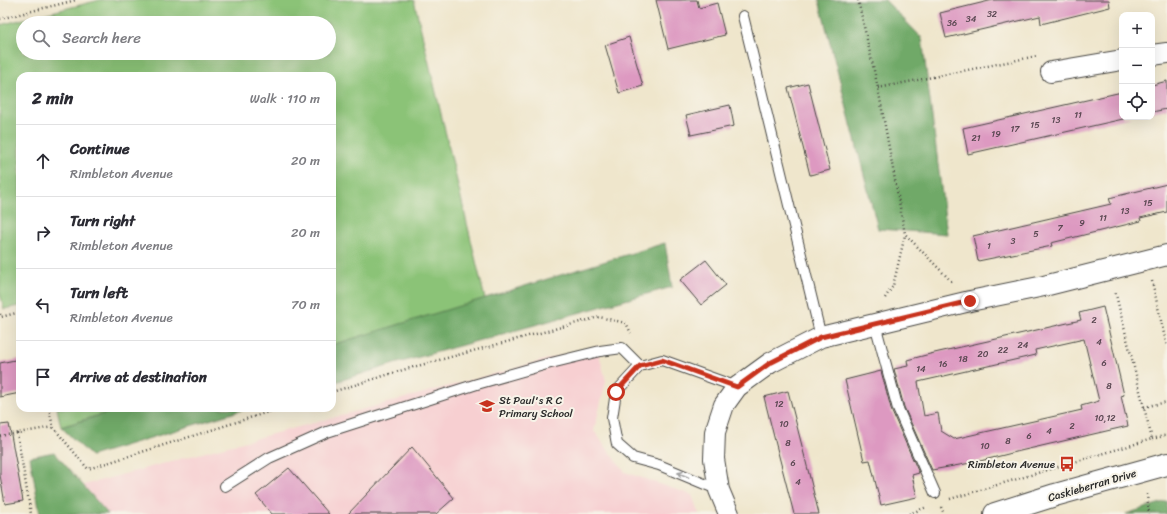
<!DOCTYPE html>
<html lang="en">
<head>
<meta charset="utf-8">
<style>
  :root { --surface:#fff; --page:#f7f7f7; --text:#2b2b33; --muted:#7c7c81; --line:#e1e1e2 }
  body { margin:0; font-family:Sriracha,sans-serif; background:var(--page); color:var(--text) }
  .controls { position:absolute; right:12px; top:12px; display:grid; overflow:hidden; border-radius:8px; box-shadow:0 4px 16px #0002 }
  .controls button { width:36px; height:36px; display:grid; place-items:center; padding:0; border:0; border-bottom:1px solid var(--line); background:var(--surface); color:var(--text); font:20px sans-serif }
  .stop { position:absolute; width:12px; height:12px; margin:-9px; border:3px solid #c8321e; border-radius:50%; background:#fff }
  .stop.end { background:#c8321e; border-color:#fff; box-shadow:0 1px 4px #0008 }
  .list { margin:0; padding:0; list-style:none }
  h2 { display:flex; justify-content:space-between; align-items:center; height:52px; margin:0; padding:0 16px; font-size:17px }
  h2 small { font-size:13px; font-weight:400; color:var(--muted) }
  .list li { display:grid; grid-template-columns:26px 1fr auto; gap:12px; align-items:center; box-sizing:border-box; height:72px; padding:0 16px; border-top:1px solid var(--line) }
  .list b { display:block; font-size:15px; white-space:nowrap }
  .list p { margin:0; font-size:13px; white-space:nowrap; color:var(--muted) }
  .list em { font-size:13px; font-style:normal; color:var(--muted) }
  .icon { flex:none; width:22px; height:22px; fill:none; stroke:currentColor; stroke-width:2; stroke-linecap:round; stroke-linejoin:round }
  .map { position:relative; flex:none; width:1167px; height:514px; overflow:hidden }
  .search { position:absolute; background:var(--surface); box-shadow:0 4px 16px #0002; left:16px; top:16px; width:320px; height:44px; display:flex; align-items:center; gap:10px; box-sizing:border-box; padding:0 14px; border-radius:22px; color:var(--muted); font-size:15px }
  .panel { position:absolute; background:var(--surface); box-shadow:0 4px 16px #0002; left:16px; top:72px; width:320px; height:340px; border-radius:12px }
  .map>svg:first-child { display:block }
</style>
</head>
<body>
<div class="map">
<svg width="1167" height="514" viewBox="0 0 1167 514">
  <rect width="100%" height="100%" fill="#f7f3e8"/>
  <filter id="ink" filterUnits="userSpaceOnUse"><feTurbulence type="fractalNoise" baseFrequency=".025" numOctaves="2"/><feDisplacementMap in="SourceGraphic" scale="8" xChannelSelector="R" yChannelSelector="G"/><feConvolveMatrix kernelMatrix="1 2 1 2 8 2 1 2 1" color-interpolation-filters="sRGB"/></filter>
  <filter id="wash" filterUnits="userSpaceOnUse"><feTurbulence type="fractalNoise" baseFrequency=".012" numOctaves="4" result="noise"/><feDisplacementMap in="SourceGraphic" scale="16" xChannelSelector="R" yChannelSelector="G"/><feGaussianBlur stdDeviation="0.9" result="paint"/><feColorMatrix in="noise" values="0 0 0 0 0 0 0 0 0 0 0 0 0 0 0 0 0 1.4 0 .05"/><feComposite in="paint" operator="in"/></filter>
  <g filter="url(#wash)">
    <rect width="100%" height="100%" fill="#efe6cc"/>
    <path fill="#f7cfd1" d="M597 346 606 381 594 431 625 472 692 495 699 514H108L84 485Z"/>
    <g fill="#8bc377" stroke="#5b7751" fill-rule="evenodd">
      <path d="M100 0H414L485 299 332 345V76H20V306L4 309 0 293V25ZM23 23H329V53H23Z"/>
      <path d="M57 408H123L61 427Z"/>
    </g>
    <g fill="#70a968" stroke="#4e6a4a">
      <path d="M819 0H885L922 38 947 234 878 229Z"/>
      <path d="M665 243 672 287 394 364 332 383V345Z"/>
      <path d="M123 408H249L91 456 61 427Z"/>
      <path d="M54 452 108 514H40L30 457Z"/>
      <path d="M1167 501V514H1126Z"/>
    </g>
    <g id="blocks">
      <g fill="#dd99c1" fill-rule="evenodd">
        <path d="M656 0H697L699 8 717 3 725 35 668 49Z"/>
        <path d="M993 0H1109L1110 7 1041 24 1040 16 946 38 940 13Z"/>
        <path d="M629 37 643 86 619 93 605 45Z"/>
        <path d="M1167 81V109L1152 112V85Z"/>
        <path d="M808 83 830 170 810 175 788 88Z"/>
        <path d="M1122 92V117H1132L968 154 963 128Z"/>
        <path d="M730 105 734 126 691 135 686 115Z"/>
        <path d="M1167 184V212L1140 218 1141 221 1051 243 1052 246 978 261 973 236 1111 204 1109 198Z"/>
        <path d="M706 260 726 285 701 305 680 280Z"/>
        <path d="M1103 307 1124 395 1121 396 1128 426 1020 451 976 462 932 470 904 407 894 369 908 366 907 360 930 354 1081 320 1079 313ZM1084 339 1099 401 1081 406 1082 410 954 439 941 431 938 413 924 416 918 382 1036 355 1035 350Z"/>
        <path d="M20 359V393L0 397V363Z"/>
        <path d="M881 371 892 412 919 473 912 475 917 497 881 505 870 460 864 461 845 380Z"/>
        <path d="M788 391 803 450 819 514H794L774 437 764 397Z"/>
        <path d="M9 424 23 501 5 504 0 475V425Z"/>
        <path d="M412 447 454 498 436 514H348Z"/>
        <path d="M289 468 329 514H272L256 495Z"/>
      </g>
    </g>
  </g>
  <g filter="url(#ink)">
    <use href="#blocks" fill-opacity="0" stroke="#484743" stroke-width="1"/>
    <g fill="none" stroke-linecap="round" stroke-linejoin="round">
      <g stroke="#484743" stroke-width="12">
        <g id="lane">
          <path d="M743 16 821 337"/>
          <path d="M875 324 898 409 935 493"/>
          <path d="M225 486 269 458 327 432 477 384 547 364 600 351 622 348 640 366"/>
          <path d="M719 490 659 465 633 458 617 444 612 418 616 392 640 366 662 360 737 387"/>
        </g>
      </g>
      <g stroke="#484743" stroke-width="22">
        <g id="street">
          <path d="M1152 55 1167 53"/>
          <path d="M1051 72 1122 60"/>
          <path d="M729 514 719 490 714 459 715 432 724 405 737 387 770 363 821 337 970 301 1044 286 1167 255"/>
        </g>
      </g>
      <g stroke="#484743" stroke-width="24">
        <path id="secondary" d="M995 514 1055 495 1167 464"/>
      </g>
      <g stroke="#484743" stroke-width="2.5" stroke-dasharray="1 3" stroke-linecap="butt">
        <path d="M858 0 878 88 905 234 953 283"/>
        <path d="M0 19 76 0"/>
        <path d="M878 88 1037 56"/>
        <path d="M1152 281 1167 347"/>
        <path d="M885 298 893 286 905 235"/>
        <path d="M0 314 1 317 20 312"/>
        <path d="M332 392 406 369 599 317 626 323 631 333"/>
        <path d="M1144 407 1167 402"/>
        <path d="M49 408 53 427 88 469 281 408"/>
        <path d="M17 433 31 514"/>
        <path d="M0 436 53 427"/>
        <path d="M1152 439 1167 435"/>
        <path d="M1147 494 1149 514"/>
        <path d="M950 499 1152 439 1115 291"/>
        <path d="M941 507 944 514"/>
        <path d="M909 514 927 507"/>
      </g>
      <use href="#lane" stroke="#fff" stroke-width="10"/>
      <use href="#street" stroke="#fff" stroke-width="20"/>
      <use href="#secondary" stroke="#fff" stroke-width="22"/>
    </g>
    <defs><path id="oneway-shaft" d="M-6 0H5M1.5-3L5.5 0L1.5 3" fill="none" stroke-width="1.6" stroke-linecap="round" stroke-linejoin="round"/></defs>
    <use stroke="#a0a0a0" href="#oneway-shaft" transform="translate(683 475) rotate(-157)"/>
  </g>
  <g fill="none" stroke-linecap="round" stroke-linejoin="round" filter="url(#ink)">
    <path stroke="#c8321e" stroke-width="5" d="M616 392 640 366 662 360 737 387 770 363 821 337 970 301"/>
  </g>
  <defs>
    <g id="school-bare" transform="scale(1.2)"><path d="M0-5L7-2L0 1L-7-2ZM-4 1L0 2.5L4 1V4Q0 6-4 4Z" fill="#c8321e" stroke="#f7f3e8" stroke-width="2.5" paint-order="stroke"/></g>
    <g id="bus-bare" transform="scale(1.2)"><path d="M-5-6H5V4H4V6H2V4H-2V6H-4V4H-5ZM-3.5-4V0h7V-4ZM-3.5 1.2v1.5H-2V1.2ZM2 1.2v1.5H3.5V1.2Z" fill="#c8321e" stroke="#f7f3e8" stroke-width="2.5" paint-order="stroke"/></g>
  </defs>
  <g fill-rule="evenodd">
    <use href="#school-bare" x="487" y="406"/>
    <use href="#bus-bare" x="1067" y="464"/>
  </g>
  <g text-anchor="middle" stroke-width="4" stroke-linejoin="round" paint-order="stroke">
    <g font-size="9" fill="#584650">
      <text x="992" y="17">32</text>
      <text x="971" y="22">34</text>
      <text x="952" y="26">36</text>
      <text x="1078" y="118">11</text>
      <text x="1056" y="123">13</text>
      <text x="1035" y="128">15</text>
      <text x="1015" y="132">17</text>
      <text x="996" y="137">19</text>
      <text x="976" y="141">21</text>
      <text x="1148" y="206">15</text>
      <text x="1125" y="214">13</text>
      <text x="1103" y="221">11</text>
      <text x="1082" y="226">9</text>
      <text x="1060" y="231">7</text>
      <text x="1036" y="237">5</text>
      <text x="1013" y="244">3</text>
      <text x="989" y="249">1</text>
      <text x="1094" y="323">2</text>
      <text x="1099" y="345">4</text>
      <text x="1023" y="348">24</text>
      <text x="1003" y="353">22</text>
      <text x="983" y="357">20</text>
      <text x="963" y="362">18</text>
      <text x="1104" y="366">6</text>
      <text x="943" y="367">16</text>
      <text x="921" y="372">14</text>
      <text x="1109" y="389">8</text>
      <text x="779" y="407">12</text>
      <text x="1105" y="421">10,12</text>
      <text x="784" y="427">10</text>
      <text x="1072" y="429">2</text>
      <text x="1049" y="434">4</text>
      <text x="1029" y="439">6</text>
      <text x="1008" y="444">8</text>
      <text x="788" y="446">8</text>
      <text x="985" y="449">10</text>
      <text x="793" y="466">6</text>
      <text x="798" y="485">4</text>
    </g>
    <g font-size="11" fill="#2b2b2b" stroke="#f7f3e8" text-anchor="start">
      <text x="499" y="404">St Paul's R C<tspan x="499" dy="13">Primary School</tspan></text>
      <text x="1055" y="468" text-anchor="end">Rimbleton Avenue</text>
    </g>
    <g font-size="11" fill="#2b2b2b" stroke="#f7f3e8">
      <text transform="translate(1092 485) rotate(-16)" y="4">Caskieberran Drive</text>
    </g>
  </g>
</svg>
<div class="controls">
<button>+</button>
<button>−</button>
<button><svg class="icon" aria-label="locate" viewBox="0 0 24 24"><circle cx="12" cy="12" r="6"/><path d="M12 2v4M12 18v4M2 12h4M18 12h4"/></svg></button>
</div>
<div class="stop" style="left:616px;top:392px"></div>
<div class="stop end" style="left:970px;top:301px"></div>
<div class="search"><svg class="icon" aria-label="search" viewBox="0 0 24 24"><circle cx="10" cy="10" r="6"/><path d="M15 15l6 6"/></svg>Search here</div>
<section class="panel">
<h2>2 min<small>Walk · 110 m</small></h2>
<ul class="list">
<li><svg class="icon" aria-label="ahead" viewBox="0 0 24 24"><path d="M12 20V5M6 11l6-6 6 6"/></svg><div><b>Continue</b><p>Rimbleton Avenue</p></div><em>20 m</em></li>
<li><svg class="icon" aria-label="right" viewBox="0 0 24 24"><path d="M7 20v-9h11M14 6l5 5-5 5"/></svg><div><b>Turn right</b><p>Rimbleton Avenue</p></div><em>20 m</em></li>
<li><svg class="icon" aria-label="left" viewBox="0 0 24 24"><path d="M17 20v-9H6M10 6l-5 5 5 5"/></svg><div><b>Turn left</b><p>Rimbleton Avenue</p></div><em>70 m</em></li>
<li><svg class="icon" aria-label="arrive" viewBox="0 0 24 24"><path d="M6 21V4h12l-3 4 3 4H6"/></svg><div><b>Arrive at destination</b></div></li>
</ul>
</section>
</div>
</body>
</html>
